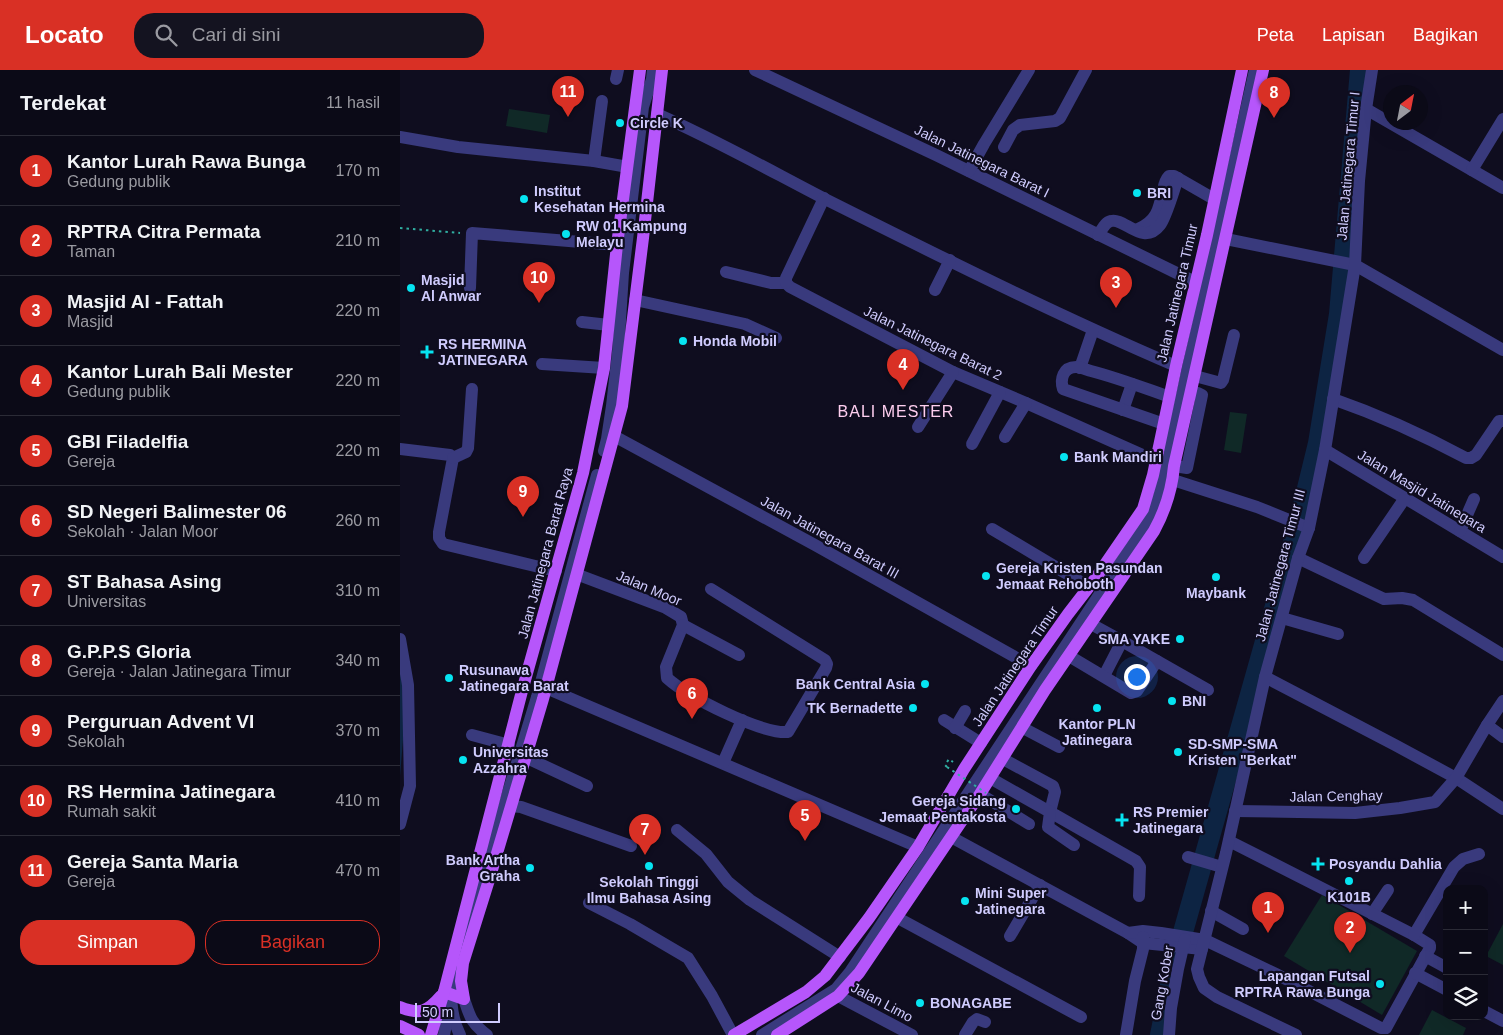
<!DOCTYPE html>
<html lang="id">
<head>
<meta charset="utf-8">
<style>
  :root { --surface:#0b0a17; --page:#141320; --text:#f1f3f6; --muted:#9a9aa1; --line:#2b2b36; --accent:#d93025 }
  body { margin:0; font-family:Helvetica,sans-serif; background:var(--page); color:var(--text) }
  .controls { position:absolute; right:15px; bottom:15px; display:grid; overflow:hidden; border-radius:10px; box-shadow:0 5px 20px #0002 }
  .controls button { width:45px; height:45px; display:grid; place-items:center; padding:0; border:0; border-bottom:1px solid var(--line); background:var(--surface); color:var(--text); font:25px sans-serif }
  .compass { position:absolute; left:983px; top:15px; width:45px; height:45px; border-radius:50%; background:var(--surface); box-shadow:0 5px 20px #0002; rotate:32deg }
  .scale { position:absolute; left:15px; bottom:12px; width:85px; box-sizing:border-box; padding-left:5px; border:2px solid #d0ccfe; border-top:0; font-size:14px; line-height:18px; white-space:nowrap; color:#d0ccfe; -webkit-text-stroke:4px #0f0d1f; paint-order:stroke }
  .you { position:absolute; left:736px; top:606px; width:18px; height:18px; margin:-12px; border:4px solid #fff; border-radius:50%; background:#1a73e8; box-shadow:0 0 0 8px #1a73e833 }
  .badge { display:grid; place-items:center; width:32px; height:32px; border-radius:50%; background:var(--accent); color:#fff; font-size:16px; font-weight:700 }
  .pin { position:absolute; translate:-50% -41px; filter:drop-shadow(0 1px 2px #0008) }
  .pin::after { content:''; position:absolute; top:26px; width:18px; height:15px; background:inherit; clip-path:polygon(0 0,100% 0,50% 100%) }
  .list { margin:0; padding:0; list-style:none }
  h2 { display:flex; justify-content:space-between; align-items:center; height:65px; margin:0; padding:0 20px; font-size:21px }
  h2 small { font-size:16px; font-weight:400; color:var(--muted) }
  .list li { display:grid; grid-template-columns:32px 1fr auto; gap:15px; align-items:center; box-sizing:border-box; height:70px; padding:0 20px; border-top:1px solid var(--line) }
  .list b { display:block; font-size:19px; white-space:nowrap }
  .list p { margin:0; font-size:16px; white-space:nowrap; color:var(--muted) }
  .list em { font-size:16px; font-style:normal; color:var(--muted) }
  .actions { display:flex; gap:10px; padding:15px 20px }
  .actions a { flex:1; padding:11px 0; border:1px solid var(--accent); border-radius:20px; text-align:center; font-size:18px; color:var(--accent) }
  .actions .main { background:var(--accent); color:#fff }
  .icon { flex:none; width:28px; height:28px; fill:none; stroke:currentColor; stroke-width:2; stroke-linecap:round; stroke-linejoin:round }
  .map { position:relative; flex:none; width:1103px; height:965px; overflow:hidden }
  header { display:flex; align-items:center; gap:30px; box-sizing:border-box; height:70px; padding:0 25px; background:var(--accent); color:#fff }
  header strong { font-size:24px }
  nav { display:flex; gap:28px; margin-inline-start:auto; font-size:18px }
  .search { width:350px; height:45px; background:var(--page); display:flex; align-items:center; gap:12px; box-sizing:border-box; padding:0 18px; border-radius:20px; color:var(--muted); font-size:19px }
  main { display:flex }
  aside { flex:1; background:var(--surface) }
  .map>svg:first-child { display:block }
</style>
</head>
<body>
<header>
<strong>Locato</strong>
<div class="search"><svg class="icon" aria-label="search" viewBox="0 0 24 24"><circle cx="10" cy="10" r="6"/><path d="M15 15l6 6"/></svg>Cari di sini</div>
<nav><a>Peta</a><a>Lapisan</a><a>Bagikan</a></nav>
</header>
<main>
<aside>
<h2>Terdekat<small>11 hasil</small></h2>
<ul class="list">
<li><span class="badge">1</span><div><b>Kantor Lurah Rawa Bunga</b><p>Gedung publik</p></div><em>170 m</em></li>
<li><span class="badge">2</span><div><b>RPTRA Citra Permata</b><p>Taman</p></div><em>210 m</em></li>
<li><span class="badge">3</span><div><b>Masjid Al - Fattah</b><p>Masjid</p></div><em>220 m</em></li>
<li><span class="badge">4</span><div><b>Kantor Lurah Bali Mester</b><p>Gedung publik</p></div><em>220 m</em></li>
<li><span class="badge">5</span><div><b>GBI Filadelfia</b><p>Gereja</p></div><em>220 m</em></li>
<li><span class="badge">6</span><div><b>SD Negeri Balimester 06</b><p>Sekolah · Jalan Moor</p></div><em>260 m</em></li>
<li><span class="badge">7</span><div><b>ST Bahasa Asing</b><p>Universitas</p></div><em>310 m</em></li>
<li><span class="badge">8</span><div><b>G.P.P.S Gloria</b><p>Gereja · Jalan Jatinegara Timur</p></div><em>340 m</em></li>
<li><span class="badge">9</span><div><b>Perguruan Advent VI</b><p>Sekolah</p></div><em>370 m</em></li>
<li><span class="badge">10</span><div><b>RS Hermina Jatinegara</b><p>Rumah sakit</p></div><em>410 m</em></li>
<li><span class="badge">11</span><div><b>Gereja Santa Maria</b><p>Gereja</p></div><em>470 m</em></li>
</ul>
<div class="actions"><a class="main">Simpan</a><a>Bagikan</a></div>
</aside>
<div class="map">
<svg width="1103" height="965" viewBox="0 0 1103 965">
  <rect width="100%" height="100%" fill="#0f0d1f"/>
  <g fill="#102927">
    <path d="M109 39 150 45 147 63 106 56Z"/>
    <path d="M830 342 847 344 841 383 824 380Z"/>
    <path d="M922 825 1017 881 982 945 884 886Z"/>
    <path d="M1103 854V895L1086 886Z"/>
    <path d="M1032 940 1066 958 1063 965H1019Z"/>
  </g>
  <path fill="#0d2443" d="M0 591 5 647 0 706Z"/>
  <g fill="none" stroke-linecap="round" stroke-linejoin="round">
    <g stroke="#0d2443" stroke-width="20">
      <path d="M776 887 900 447 918 373 939 244 960 0"/>
      <path d="M760 965 770 915"/>
    </g>
    <g stroke="#30aea1" stroke-width="2" stroke-dasharray="2.5 4" stroke-linecap="butt">
      <path d="M0 158 60 163"/>
      <path d="M547 697 545 695 549 689 553 692"/>
    </g>
    <g stroke="#393a7d" stroke-width="12">
      <path d="M355 0 536 85 795 212"/>
      <path d="M216 9 218 0"/>
      <path d="M966 39 1103 118"/>
      <path d="M257 44C314 69 369 100 425 129 541 187 657 245 776 296"/>
      <path d="M0 67 58 77 194 91 228 97"/>
      <path d="M604 77 613 60 620 55 655 51 660 48 686 0"/>
      <path d="M194 91 202 31"/>
      <path d="M1072 100 1103 49"/>
      <path d="M569 101 584 74 629 0"/>
      <path d="M738 159C757 151 759 139 763 120 764 115 765 110 769 106H774L814 129"/>
      <path d="M698 165C702 160 705 152 711 151 724 147 743 177 760 155 766 148 774 119 778 108"/>
      <path d="M816 167 955 195 1103 280"/>
      <path d="M326 202 371 213H386"/>
      <path d="M386 213 390 217 553 302 626 333 756 391"/>
      <path d="M386 213V208L424 128"/>
      <path d="M70 218 72 163 217 175"/>
      <path d="M535 220 550 190"/>
      <path d="M235 230 345 254 376 268"/>
      <path d="M182 252 209 255"/>
      <path d="M142 294 204 298"/>
      <path d="M680 298 693 260"/>
      <path d="M795 306 821 313 823 310 834 265"/>
      <path d="M933 329C979 345 1023 365 1066 388H1071L1076 385 1099 351H1103"/>
      <path d="M723 340 732 314"/>
      <path d="M764 354 663 319C660 309 663 297 676 297 681 297 687 300 691 301 718 308 744 318 770 327"/>
      <path d="M518 357 553 302"/>
      <path d="M214 366 415 475 631 596"/>
      <path d="M605 367 626 333"/>
      <path d="M572 374 600 322"/>
      <path d="M0 379 50 385 53 388 39 462V468L43 474 156 501"/>
      <path d="M925 380 1103 487"/>
      <path d="M204 381 207 369 212 336 218 283 223 203 243 37 252 9 253 0"/>
      <path d="M53 388 66 382 68 378 72 319"/>
      <path d="M774 396 787 398 802 325 798 323 790 324"/>
      <path d="M773 410 857 437 909 458"/>
      <path d="M592 459 689 517"/>
      <path d="M1060 461 1074 429"/>
      <path d="M898 488 984 529 1002 528 1013 530 1103 585"/>
      <path d="M964 488 1005 428"/>
      <path d="M176 504 266 538 281 547 283 555 266 597 267 608C288 627 361 664 388 662L426 598 427 594 425 590 311 519"/>
      <path d="M882 548 938 564"/>
      <path d="M691 554 722 571 704 606"/>
      <path d="M283 555 339 585"/>
      <path d="M0 569 8 615 10 716 0 754"/>
      <path d="M722 571 757 591"/>
      <path d="M669 586 731 623 737 621 757 591 808 620"/>
      <path d="M865 607 995 675 1056 708 1103 739"/>
      <path d="M146 618 518 777"/>
      <path d="M544 650 581 673"/>
      <path d="M1087 655 1103 667"/>
      <path d="M555 658 565 641"/>
      <path d="M623 658 659 677"/>
      <path d="M72 665 109 675"/>
      <path d="M125 687 187 716"/>
      <path d="M603 689 653 716 655 722 650 742 736 791 740 797 739 826"/>
      <path d="M323 693 342 650"/>
      <path d="M590 708 650 742 648 757 674 775"/>
      <path d="M580 724 629 754"/>
      <path d="M111 736 121 737 231 776"/>
      <path d="M835 741 955 743 1000 738 1035 732 1056 708 1087 655 1103 631"/>
      <path d="M277 760 306 784 328 812 350 830 440 887"/>
      <path d="M551 767 728 863 743 873 802 879"/>
      <path d="M788 787 822 797"/>
      <path d="M189 833 230 854 288 888 312 926 333 965"/>
      <path d="M811 841 843 859"/>
      <path d="M972 844 988 820"/>
      <path d="M496 847 681 947"/>
      <path d="M728 863 743 861 761 863 805 870 878 905 981 958H986L1030 878V875L1014 865 829 771"/>
      <path d="M1014 865 1054 797 1063 789 1079 784"/>
      <path d="M610 866 640 815"/>
      <path d="M61 878 137 627 197 405"/>
      <path d="M1025 886 1047 898"/>
      <path d="M55 900C49 921 50 945 60 965"/>
      <path d="M1015 903 1047 920"/>
      <path d="M438 926 512 965"/>
      <path d="M64 929C70 947 71 953 87 965"/>
      <path d="M1084 941 1103 951"/>
      <path d="M44 965 49 939"/>
      <path d="M362 965 436 919 450 902 748 451 759 426 855 0"/>
      <path d="M565 965 573 952 577 949 585 952"/>
      <path d="M726 965 735 911 743 879V867"/>
      <path d="M769 965 771 938 778 899 785 869"/>
      <path d="M896 965 817 927 804 918 799 907 797 899 826 783 865 607 898 488 909 458 925 380 955 195 959 111 966 39 972 0"/>
    </g>
    <g stroke="#b656fb" stroke-width="12">
      <path d="M44 922 64 929 61 911 63 893 89 810 143 629 222 336 243 168 262 0"/>
      <path d="M0 937C20 945 27 942 41 926"/>
      <path d="M0 956 19 965"/>
      <path d="M31 965 44 922 122 621 183 403 204 298 217 175 240 0"/>
      <path d="M334 965 406 922 425 906 469 848 518 777 564 699 631 596 668 544 695 509 743 439 753 405 776 296 807 165 842 0"/>
      <path d="M377 965 438 926 459 903 580 724 645 620 754 461C765 441 772 419 774 396L863 0"/>
    </g>
    <path stroke="#30aea1" stroke-width="2" stroke-dasharray="2.5 4" stroke-linecap="butt" d="M547 697 586 723"/>
  </g>
  <g fill="#06e4f1" stroke="#0f0d1f" stroke-width="2">
    <circle cx="220" cy="53" r="5"/>
    <circle cx="737" cy="123" r="5"/>
    <circle cx="124" cy="129" r="5"/>
    <circle cx="166" cy="164" r="5"/>
    <circle cx="11" cy="218" r="5"/>
    <circle cx="283" cy="271" r="5"/>
    <path d="M24.5 274.5h5v5h5v5h-5v5h-5v-5h-5v-5h5z"/>
    <circle cx="664" cy="387" r="5"/>
    <circle cx="586" cy="506" r="5"/>
    <circle cx="816" cy="507" r="5"/>
    <circle cx="780" cy="569" r="5"/>
    <circle cx="49" cy="608" r="5"/>
    <circle cx="525" cy="614" r="5"/>
    <circle cx="772" cy="631" r="5"/>
    <circle cx="513" cy="638" r="5"/>
    <circle cx="697" cy="638" r="5"/>
    <circle cx="778" cy="682" r="5"/>
    <circle cx="63" cy="690" r="5"/>
    <circle cx="616" cy="739" r="5"/>
    <path d="M719.5 742.5h5v5h5v5h-5v5h-5v-5h-5v-5h5z"/>
    <path d="M915.5 786.5h5v5h5v5h-5v5h-5v-5h-5v-5h5z"/>
    <circle cx="249" cy="796" r="5"/>
    <circle cx="130" cy="798" r="5"/>
    <circle cx="949" cy="811" r="5"/>
    <circle cx="565" cy="831" r="5"/>
    <circle cx="980" cy="914" r="5"/>
    <circle cx="520" cy="933" r="5"/>
  </g>
  <g text-anchor="middle" stroke-width="4.5" stroke-linejoin="round" paint-order="stroke">
    <g font-size="14" font-weight="bold" fill="#d0ccfe" stroke="#0f0d1f" text-anchor="start">
      <text x="230" y="58">Circle K</text>
      <text x="134" y="126">Institut<tspan x="134" dy="16">Kesehatan Hermina</tspan></text>
      <text x="747" y="128">BRI</text>
      <text x="176" y="161">RW 01 Kampung<tspan x="176" dy="16">Melayu</tspan></text>
      <text x="21" y="215">Masjid<tspan x="21" dy="16">Al Anwar</tspan></text>
      <text x="293" y="276">Honda Mobil</text>
      <text x="38" y="279">RS HERMINA<tspan x="38" dy="16">JATINEGARA</tspan></text>
      <text x="674" y="392">Bank Mandiri</text>
      <text x="596" y="503">Gereja Kristen Pasundan<tspan x="596" dy="16">Jemaat Rehoboth</tspan></text>
      <text x="816" y="528" text-anchor="middle">Maybank</text>
      <text x="770" y="574" text-anchor="end">SMA YAKE</text>
      <text x="59" y="605">Rusunawa<tspan x="59" dy="16">Jatinegara Barat</tspan></text>
      <text x="515" y="619" text-anchor="end">Bank Central Asia</text>
      <text x="782" y="636">BNI</text>
      <text x="503" y="643" text-anchor="end">TK Bernadette</text>
      <text x="697" y="659" text-anchor="middle">Kantor PLN<tspan x="697" dy="16">Jatinegara</tspan></text>
      <text x="788" y="679">SD-SMP-SMA<tspan x="788" dy="16">Kristen "Berkat"</tspan></text>
      <text x="73" y="687">Universitas<tspan x="73" dy="16">Azzahra</tspan></text>
      <text x="606" y="736" text-anchor="end">Gereja Sidang<tspan x="606" dy="16">Jemaat Pentakosta</tspan></text>
      <text x="733" y="747">RS Premier<tspan x="733" dy="16">Jatinegara</tspan></text>
      <text x="120" y="795" text-anchor="end">Bank Artha<tspan x="120" dy="16">Graha</tspan></text>
      <text x="929" y="799">Posyandu Dahlia</text>
      <text x="249" y="817" text-anchor="middle">Sekolah Tinggi<tspan x="249" dy="16">Ilmu Bahasa Asing</tspan></text>
      <text x="575" y="828">Mini Super<tspan x="575" dy="16">Jatinegara</tspan></text>
      <text x="949" y="832" text-anchor="middle">K101B</text>
      <text x="970" y="911" text-anchor="end">Lapangan Futsal<tspan x="970" dy="16">RPTRA Rawa Bunga</tspan></text>
      <text x="530" y="938">BONAGABE</text>
    </g>
    <g font-size="14" fill="#d0ccfe" stroke="#0f0d1f">
      <text transform="translate(582 91) rotate(26)" y="5">Jalan Jatinegara Barat I</text>
      <text transform="translate(948 96) rotate(-85)" y="5">Jalan Jatinegara Timur I</text>
      <text transform="translate(777 223) rotate(-77)" y="5">Jalan Jatinegara Timur</text>
      <text transform="translate(533 273) rotate(26)" y="5">Jalan Jatinegara Barat 2</text>
      <text transform="translate(1022 421) rotate(31)" y="5">Jalan Masjid Jatinegara</text>
      <text transform="translate(430 467) rotate(29)" y="5">Jalan Jatinegara Barat III</text>
      <text transform="translate(145 483) rotate(-75)" y="5">Jalan Jatinegara Barat Raya</text>
      <text transform="translate(880 495) rotate(-75)" y="5">Jalan Jatinegara Timur III</text>
      <text transform="translate(249 518) rotate(23)" y="5">Jalan Moor</text>
      <text transform="translate(615 596) rotate(-56)" y="5">Jalan Jatinegara Timur</text>
      <text transform="translate(936 726) rotate(-1)" y="5">Jalan Cenghay</text>
      <text transform="translate(762 913) rotate(-80)" y="5">Gang Kober</text>
      <text transform="translate(482 932) rotate(28)" y="5">Jalan Limo</text>
    </g>
    <g font-size="16" letter-spacing="1" fill="#feceef" stroke="#0f0d1f">
      <text x="496" y="347">BALI MESTER</text>
    </g>
  </g>
</svg>
<div class="controls">
<button>+</button>
<button>−</button>
<button><svg class="icon" aria-label="layers" viewBox="0 0 24 24"><path d="M12 4l9 5-9 5-9-5zM3 14l9 5 9-5"/></svg></button>
</div>
<svg class="compass" viewBox="-18 -18 36 36"><path d="M0-13l5 13h-10z" fill="#e53935"/><path d="M0 13l5-13h-10z" fill="#9a9aa1"/></svg>
<div class="scale">50 m</div>
<div class="you"></div>
<div class="pin badge" style="left:868px;top:863px">1</div>
<div class="pin badge" style="left:950px;top:883px">2</div>
<div class="pin badge" style="left:716px;top:238px">3</div>
<div class="pin badge" style="left:503px;top:320px">4</div>
<div class="pin badge" style="left:405px;top:771px">5</div>
<div class="pin badge" style="left:292px;top:649px">6</div>
<div class="pin badge" style="left:245px;top:785px">7</div>
<div class="pin badge" style="left:874px;top:48px">8</div>
<div class="pin badge" style="left:123px;top:447px">9</div>
<div class="pin badge" style="left:139px;top:233px">10</div>
<div class="pin badge" style="left:168px;top:47px">11</div>
</div>
</main>
</body>
</html>
